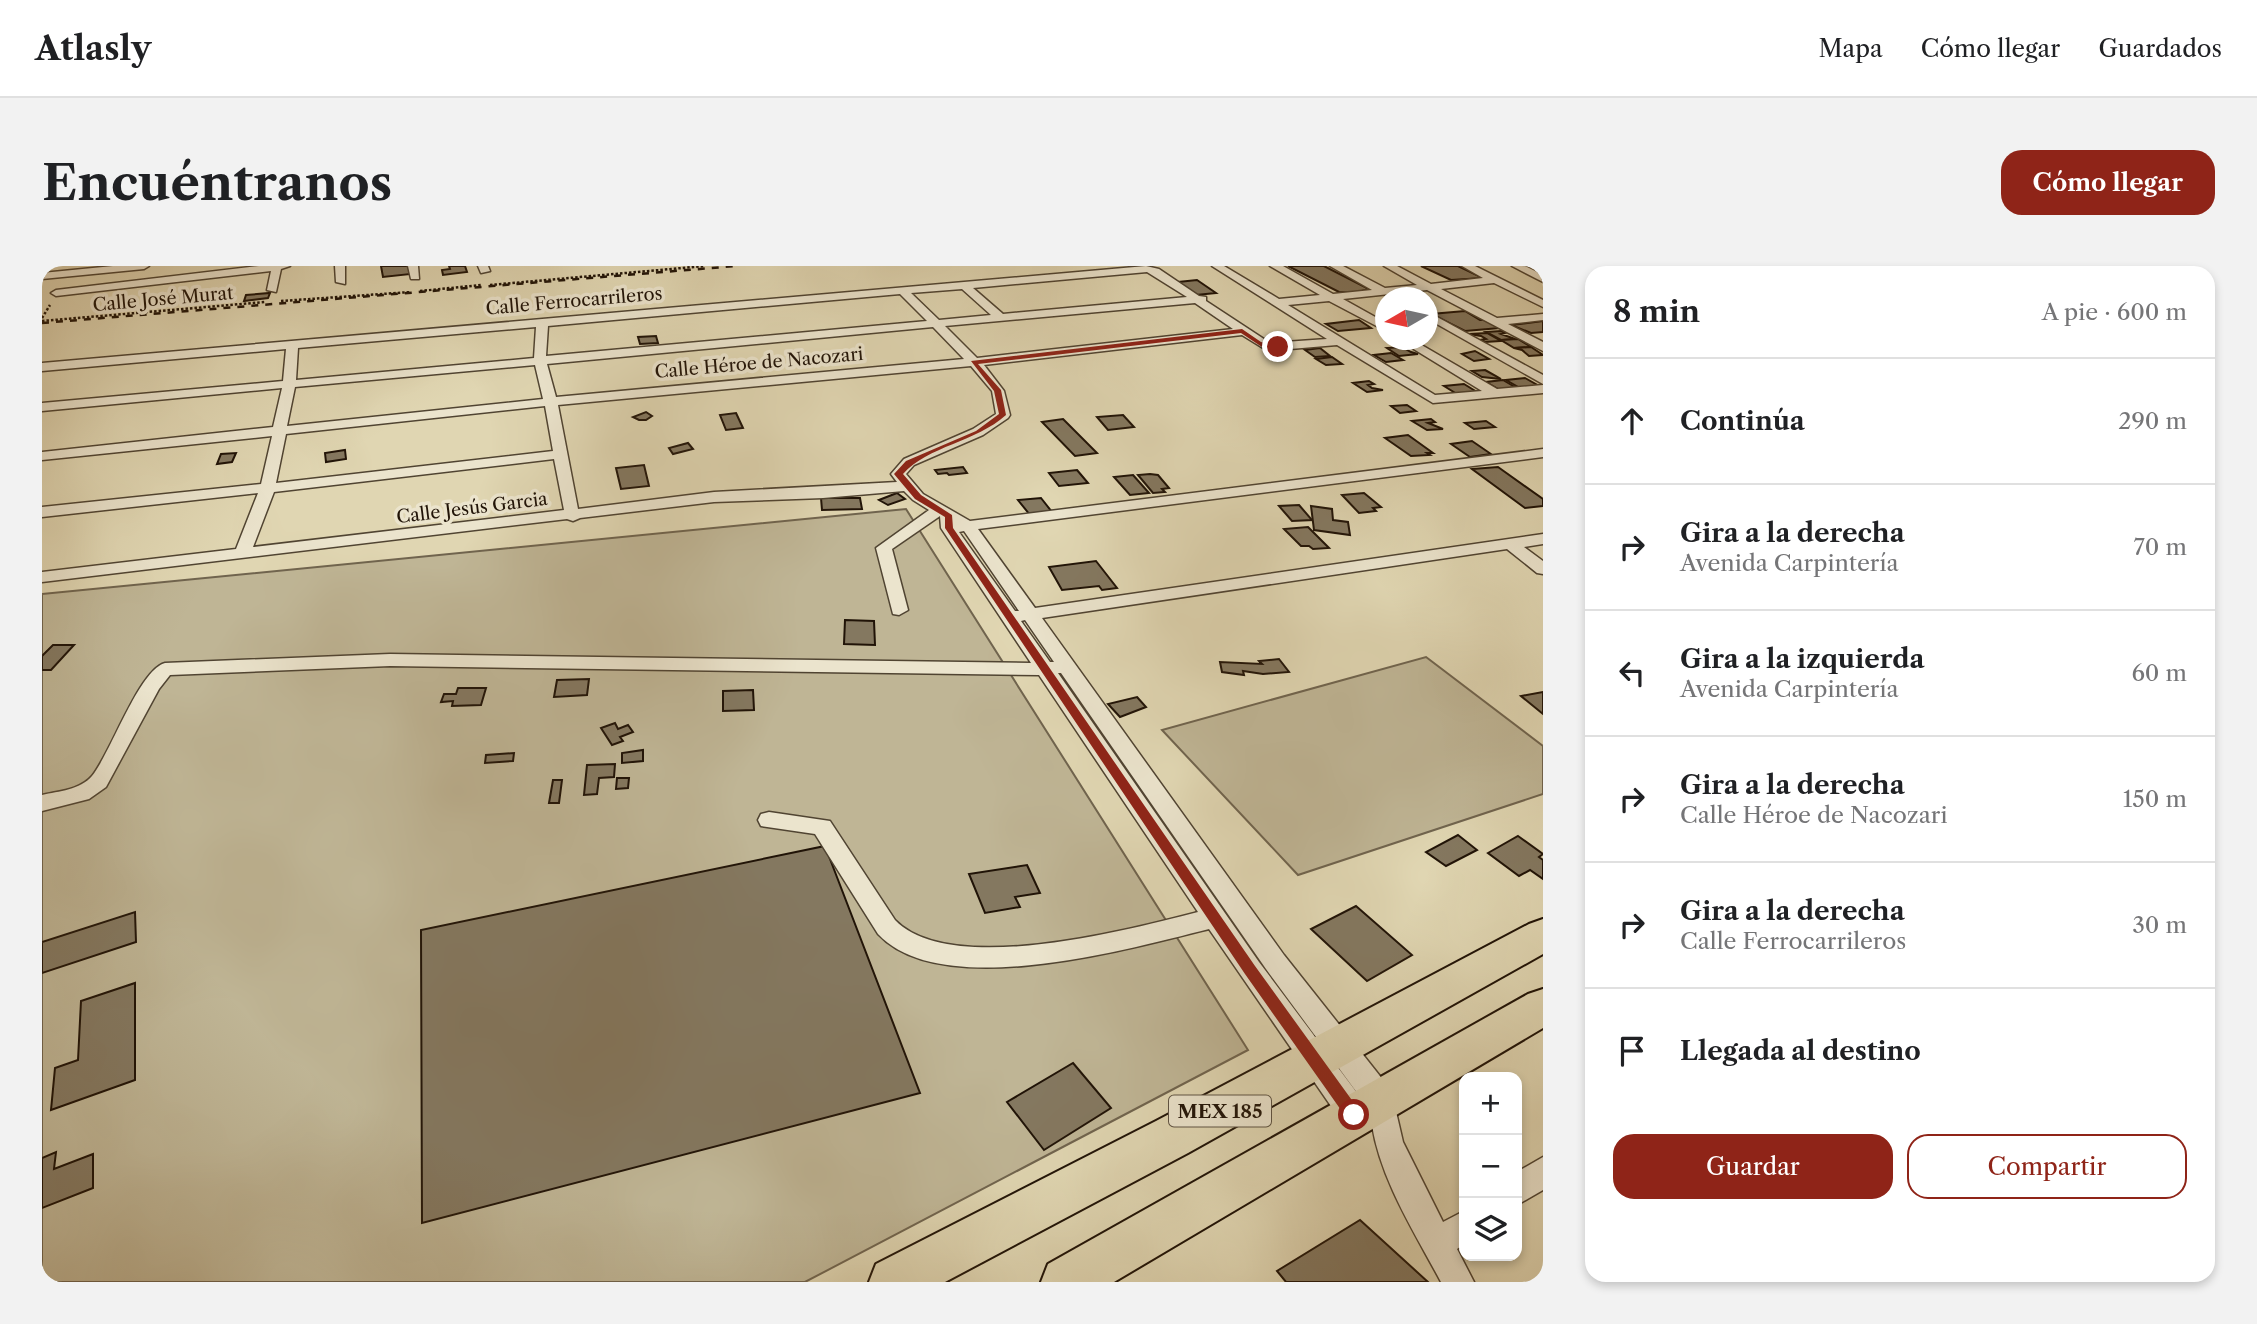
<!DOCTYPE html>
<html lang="es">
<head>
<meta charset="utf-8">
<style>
  :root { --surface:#fff; --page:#f2f2f2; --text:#202124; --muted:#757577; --line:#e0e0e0; --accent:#8f2418 }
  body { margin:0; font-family:"Libre Caslon Text",serif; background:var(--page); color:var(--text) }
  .controls { position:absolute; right:21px; bottom:21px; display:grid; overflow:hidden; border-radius:14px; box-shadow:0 4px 10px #0003 }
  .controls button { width:63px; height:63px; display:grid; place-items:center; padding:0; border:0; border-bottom:2px solid var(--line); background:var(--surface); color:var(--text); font:35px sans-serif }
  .compass { position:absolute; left:1333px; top:21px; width:63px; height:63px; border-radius:50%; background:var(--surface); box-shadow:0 4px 10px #0003; rotate:261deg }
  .stop { position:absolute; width:21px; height:21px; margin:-16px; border:5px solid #8f2418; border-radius:50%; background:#fff }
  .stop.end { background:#8f2418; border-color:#fff; box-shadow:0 2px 7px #0008 }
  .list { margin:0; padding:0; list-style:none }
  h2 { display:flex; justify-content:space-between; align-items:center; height:91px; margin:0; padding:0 28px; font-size:30px }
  h2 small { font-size:23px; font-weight:400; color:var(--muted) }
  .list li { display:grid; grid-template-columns:46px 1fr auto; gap:21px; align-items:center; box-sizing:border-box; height:126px; padding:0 28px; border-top:2px solid var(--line) }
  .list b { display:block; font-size:26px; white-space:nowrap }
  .list p { margin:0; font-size:23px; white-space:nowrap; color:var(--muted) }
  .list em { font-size:23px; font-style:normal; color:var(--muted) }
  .actions { display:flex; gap:14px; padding:21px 28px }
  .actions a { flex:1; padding:16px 0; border:2px solid var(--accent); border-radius:21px; text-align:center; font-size:24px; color:var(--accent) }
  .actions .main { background:var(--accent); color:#fff }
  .icon { flex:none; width:38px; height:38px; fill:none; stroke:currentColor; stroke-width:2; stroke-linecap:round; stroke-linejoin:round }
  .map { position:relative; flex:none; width:1501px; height:1016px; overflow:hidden; border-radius:21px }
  header { display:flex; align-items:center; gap:42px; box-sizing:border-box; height:98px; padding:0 35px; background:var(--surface); border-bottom:2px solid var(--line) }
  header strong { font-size:33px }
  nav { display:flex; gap:38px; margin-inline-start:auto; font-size:24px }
  .intro { display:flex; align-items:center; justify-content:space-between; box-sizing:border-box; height:168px; padding:0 42px }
  h1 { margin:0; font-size:49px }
  .button { padding:18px 32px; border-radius:21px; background:var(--accent); color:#fff; font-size:24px; font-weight:700 }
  main { display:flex; gap:42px; padding:0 42px }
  aside { flex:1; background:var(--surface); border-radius:21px; box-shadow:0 4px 10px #0003 }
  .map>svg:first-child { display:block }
</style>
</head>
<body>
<header>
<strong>Atlasly</strong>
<nav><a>Mapa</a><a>Cómo llegar</a><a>Guardados</a></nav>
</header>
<div class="intro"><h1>Encuéntranos</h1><a class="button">Cómo llegar</a></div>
<main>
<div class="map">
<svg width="1501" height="1016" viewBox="0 0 1501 1016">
  <rect width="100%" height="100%" fill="#e0d6b2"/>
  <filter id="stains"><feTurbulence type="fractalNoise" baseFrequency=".00286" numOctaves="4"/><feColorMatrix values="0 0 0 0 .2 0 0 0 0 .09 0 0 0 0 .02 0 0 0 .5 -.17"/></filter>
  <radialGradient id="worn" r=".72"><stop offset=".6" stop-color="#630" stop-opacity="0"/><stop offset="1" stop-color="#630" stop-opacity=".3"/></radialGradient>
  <g fill="#bfb595" stroke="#70644e" stroke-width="2">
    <path d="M864 243 1206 784 763 1016H0V328Z"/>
    <path d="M1384 391 1501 480V528L1256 609 1120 464Z"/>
  </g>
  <g fill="#847860" stroke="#201307" stroke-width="2">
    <path d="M339 0H367L369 8 341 11Z"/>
    <path d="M407 0H423L425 6 401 9 400 4 408 3Z"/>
    <path d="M1246 0H1282L1327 23 1312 27 1297 26Z"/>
    <path d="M1379 0H1416L1441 12 1409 14Z"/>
    <path d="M1155 14 1174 27 1154 29 1136 16Z"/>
    <path d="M228 27 226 32 202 35 204 29Z"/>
    <path d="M1423 45 1438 54H1444L1458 62 1423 65 1389 48Z"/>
    <path d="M1317 54 1329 62 1296 65 1284 58Z"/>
    <path d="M1501 55V66L1489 67 1469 59Z"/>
    <path d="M1459 65 1463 67 1459 68 1473 73 1459 74 1444 66Z"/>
    <path d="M1445 67 1459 75 1443 76 1438 74 1444 73 1439 70 1427 68Z"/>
    <path d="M614 70 616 77 598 78 596 71Z"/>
    <path d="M1476 73 1489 81 1472 82 1459 74Z"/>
    <path d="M1360 81 1369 86 1376 88 1357 90 1345 82Z"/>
    <path d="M1489 81 1501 89 1487 90 1480 84 1472 82Z"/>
    <path d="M1278 82 1288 90 1273 91 1263 84Z"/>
    <path d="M1433 85 1447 93 1432 95 1420 88Z"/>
    <path d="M1349 87 1361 94 1344 96 1332 89Z"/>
    <path d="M1290 91 1300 98 1284 99 1274 93Z"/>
    <path d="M1443 104 1454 110 1459 113 1440 111 1430 105Z"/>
    <path d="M1483 112 1499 121 1478 122 1464 114Z"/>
    <path d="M1461 114 1478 124 1456 123 1444 116Z"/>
    <path d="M1327 115 1332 118 1326 119 1330 122 1341 124 1325 126 1311 117Z"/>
    <path d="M1422 118 1435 126 1415 128 1402 120Z"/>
    <path d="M1365 139 1374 145 1358 147 1349 140Z"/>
    <path d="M604 146 610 150 604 154H597L591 151Z"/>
    <path d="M694 147 701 162 684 164 678 149Z"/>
    <path d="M1081 149 1092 161 1066 164 1055 151Z"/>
    <path d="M1021 153 1055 187 1033 190 1000 156Z"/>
    <path d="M1389 153 1393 156 1386 157 1401 163 1385 164 1370 155Z"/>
    <path d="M1444 155 1453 161 1432 163 1423 157Z"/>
    <path d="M1366 169 1391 187H1385L1388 189 1369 190 1343 172Z"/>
    <path d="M1430 175 1449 188 1428 191 1409 178Z"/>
    <path d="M646 177 651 183 631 188 627 182Z"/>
    <path d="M303 184 304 193 284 196 283 187Z"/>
    <path d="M194 187 190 196 175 198 179 188Z"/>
    <path d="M602 199 607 220 579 223 574 202Z"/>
    <path d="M921 201 925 207 907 209 905 207 896 208 893 204Z"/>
    <path d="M1456 201 1501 233V240L1483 242 1430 203Z"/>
    <path d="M1035 204 1046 217 1017 220 1007 207Z"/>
    <path d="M1108 208 1116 209 1127 222 1120 223 1123 226 1111 227 1096 209Z"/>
    <path d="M1091 209 1107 227 1088 229 1072 211Z"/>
    <path d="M855 227 863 233 846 239 837 234Z"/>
    <path d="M1322 227 1339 241 1331 242 1334 245 1317 247 1300 229Z"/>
    <path d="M779 232H818L820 243 780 244Z"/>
    <path d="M999 232 1010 246 988 249 976 234Z"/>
    <path d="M1257 239 1270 254 1250 255 1237 240Z"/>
    <path d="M1269 240 1290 243 1291 254 1306 256 1308 269 1272 264Z"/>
    <path d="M1266 261 1287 282 1271 283 1267 280H1259L1242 263Z"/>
    <path d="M1054 295 1075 322 1060 324 1057 320 1020 324 1007 301Z"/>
    <path d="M803 354 832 355 833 379 802 378Z"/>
    <path d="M11 379H32L9 404H0V390Z"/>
    <path d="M1237 393 1247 406 1221 408 1201 405 1202 409 1180 406 1178 396 1220 398 1217 395Z"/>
    <path d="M547 413 545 429 512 431 515 414Z"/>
    <path d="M416 422H444L439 439 410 440 411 435 399 436 402 428H414Z"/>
    <path d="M711 424 712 444 681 445V425Z"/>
    <path d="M1501 426V448L1479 430Z"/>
    <path d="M1095 431 1104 441 1078 451 1066 438Z"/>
    <path d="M573 457 576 463 586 459 591 466 578 471 581 475 570 479 559 462Z"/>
    <path d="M601 484V495L580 497V487Z"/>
    <path d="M472 487 471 495 443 497 444 489Z"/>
    <path d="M573 498 572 511 557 512 555 528 542 529 545 499Z"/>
    <path d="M575 512H587L586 522 574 523Z"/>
    <path d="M511 514H520L517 537H507Z"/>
    <path d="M1416 569 1435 584 1404 600 1384 586Z"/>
    <path d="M1476 570 1501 588 1497 591 1501 594V613L1488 604 1477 610 1446 587Z"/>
    <path d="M783 580 878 827 380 957 379 664Z"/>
    <path d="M985 599 998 627 973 631 978 641 943 647 927 608Z"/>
    <path d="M1314 640 1370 689 1325 715 1269 663Z"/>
    <path d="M93 646 94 676 0 707V676Z"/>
    <path d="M93 717V814L9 844 13 802 36 794 39 735Z"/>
    <path d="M1031 797 1069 842 1002 884 965 836Z"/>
    <path d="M14 886 12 903 51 888V922L0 942V892Z"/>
    <path d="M1318 954 1386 1016H1244L1235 1005Z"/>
  </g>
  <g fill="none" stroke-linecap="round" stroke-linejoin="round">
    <g stroke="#504432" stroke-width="3">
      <g id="minor">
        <path d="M71 0H107L102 3 0 13V7Z"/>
        <path d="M217 0H248L239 3 234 26 225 24 229 5 14 30 9 27 14 24Z"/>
        <path d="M293 0H303V18L294 16Z"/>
        <path d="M366 0H376L377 13H369Z"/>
        <path d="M436 0H446L448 5 439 7Z"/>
        <path d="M1104 0 1117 3 1157 30 1164 31V35L1228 77 1285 73 1170 0H1182L1237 33 1278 29 1228 0H1241L1291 28 1330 24 1288 0H1301L1343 22 1375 19 1342 0H1355L1389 18 1441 12 1420 0H1433L1501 34V41L1452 17 1399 23 1455 52 1501 48V54L1466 58 1501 76V85L1385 24 1301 33 1344 57V65L1287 35 1246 39 1393 129 1440 125 1357 74H1371L1455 123 1501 119V127L1391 137 1295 79 1226 85 1200 69 942 99 962 125 968 149 966 152 941 169 872 199 864 208 881 228 928 255 1501 183V191L936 263 993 342 1501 268V278L1482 281 1501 295V308L1495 307 1465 283 1000 352 1242 689 1349 824 1361 876 1401 956 1422 945V978L1415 983 1432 1016H1399C1373 967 1339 915 1330 859L1328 863 1318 867 1302 859 1167 663C1087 683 899 736 836 668L773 568 719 560 716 554 719 548 727 546 788 555 853 654C908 711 1086 664 1156 646L997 409 348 400 128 409 117 423 64 521 47 533 0 545V529C17 525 38 524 50 510 69 487 97 404 123 397L348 388 989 397 899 262 898 250 850 283 866 344 857 349 851 348 834 282 887 244 871 234 862 225 781 232 672 236 538 252 531 255 525 253 0 316V306L194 283 216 227 0 251V241L219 218 230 170 0 194V186L231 161 240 122 0 145V137L241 115 244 83 0 105V97ZM1105 6 1145 31 961 48 931 22ZM920 23 949 49 897 54 869 27ZM858 28 885 55 504 90 506 60ZM1153 37 1191 63 935 92 903 60ZM494 61 492 92 254 114 256 82ZM891 61 922 93 514 131 505 98ZM493 99 501 133 245 160 253 121ZM929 100 950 125 954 148 931 163 862 193 849 208 855 216 672 226 536 243 516 139ZM503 140 511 185 234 217 244 168ZM512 193 522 244 211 281 232 226ZM922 265 977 345H973L917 266ZM983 354 1012 396H1008L979 355ZM1016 407H1019L1224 703 1327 843 1217 696Z"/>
        <path d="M1470 0H1483L1501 9V16Z"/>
        <path d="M1386 46 1501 109V118L1386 53Z"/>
        <path d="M1501 891V924L1475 939V906Z"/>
      </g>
    </g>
    <g stroke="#201307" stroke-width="4">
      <g id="primary">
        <path d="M1501 653V688L1146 887 903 1016H827L834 998 1114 855 1487 658Z"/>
        <path d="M1501 723V762L1072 1016H999L1006 998 1486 728Z"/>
      </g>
    </g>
    <g stroke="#201307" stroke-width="2.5" stroke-dasharray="2.5 2" stroke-linecap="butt">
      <path d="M448 19 663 0"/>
      <path d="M378 25 439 19"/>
      <path d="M239 35 369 26"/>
      <path d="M0 52 8 39"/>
      <path d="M0 55 223 36"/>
    </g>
    <use href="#minor" fill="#ebe4cd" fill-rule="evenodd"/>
    <use href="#primary" fill="#e0d6b2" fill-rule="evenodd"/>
    <path stroke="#201307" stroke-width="2.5" stroke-dasharray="7 7" stroke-linecap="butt" d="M0 57 694 0"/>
  </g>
  <path fill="#8f2418" d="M1200 63 1219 76 1239 81 1223 83 1199 67 936 98 959 124 964 149C934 176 886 180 861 208L879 229 910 249 911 262 1213 700 1317 844 1319 849 1317 854 1312 856 1306 854 1203 708 903 262V251L873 233 852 208 864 195 934 165 957 148 952 125 929 95Z"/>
  <g text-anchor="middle" stroke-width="7" stroke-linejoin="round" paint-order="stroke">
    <g font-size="18" fill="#201307" stroke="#ebe4cd">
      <text transform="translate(121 33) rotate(-5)" y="6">Calle José Murat</text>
      <text transform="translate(532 35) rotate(-5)" y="6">Calle Ferrocarrileros</text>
      <text transform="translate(717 97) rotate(-5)" y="6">Calle Héroe de Nacozari</text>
      <text transform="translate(430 242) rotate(-7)" y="6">Calle Jesús Garcia</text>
    </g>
    <rect fill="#ebe4cd" stroke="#5d5242" stroke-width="2" x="1127" y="829.5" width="102" height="31" rx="5"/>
    <g font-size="19" font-weight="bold" fill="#201307">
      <text x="1178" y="852">MEX 185</text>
    </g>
  </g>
  <rect width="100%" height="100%" filter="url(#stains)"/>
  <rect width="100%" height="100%" fill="url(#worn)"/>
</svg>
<div class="controls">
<button>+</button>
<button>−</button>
<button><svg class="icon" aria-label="layers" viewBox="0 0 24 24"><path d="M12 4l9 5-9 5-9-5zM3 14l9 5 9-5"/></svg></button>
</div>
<svg class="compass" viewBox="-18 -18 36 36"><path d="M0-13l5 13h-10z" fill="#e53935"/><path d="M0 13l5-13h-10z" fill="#757577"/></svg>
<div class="stop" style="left:1312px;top:849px"></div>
<div class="stop end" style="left:1236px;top:81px"></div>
</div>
<aside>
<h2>8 min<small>A pie · 600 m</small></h2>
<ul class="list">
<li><svg class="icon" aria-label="ahead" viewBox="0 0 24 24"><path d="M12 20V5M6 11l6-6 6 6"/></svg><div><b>Continúa</b></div><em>290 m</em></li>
<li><svg class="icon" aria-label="right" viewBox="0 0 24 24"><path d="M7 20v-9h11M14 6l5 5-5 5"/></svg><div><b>Gira a la derecha</b><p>Avenida Carpintería</p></div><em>70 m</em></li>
<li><svg class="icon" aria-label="left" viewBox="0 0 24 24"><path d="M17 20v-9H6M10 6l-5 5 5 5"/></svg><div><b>Gira a la izquierda</b><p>Avenida Carpintería</p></div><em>60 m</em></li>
<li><svg class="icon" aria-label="right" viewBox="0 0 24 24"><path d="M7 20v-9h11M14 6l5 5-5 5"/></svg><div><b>Gira a la derecha</b><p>Calle Héroe de Nacozari</p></div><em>150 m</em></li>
<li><svg class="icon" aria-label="right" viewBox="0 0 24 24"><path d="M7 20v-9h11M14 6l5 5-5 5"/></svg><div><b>Gira a la derecha</b><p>Calle Ferrocarrileros</p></div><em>30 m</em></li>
<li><svg class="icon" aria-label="arrive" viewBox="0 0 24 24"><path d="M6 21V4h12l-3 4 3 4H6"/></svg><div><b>Llegada al destino</b></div></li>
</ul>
<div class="actions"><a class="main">Guardar</a><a>Compartir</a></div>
</aside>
</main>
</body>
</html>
